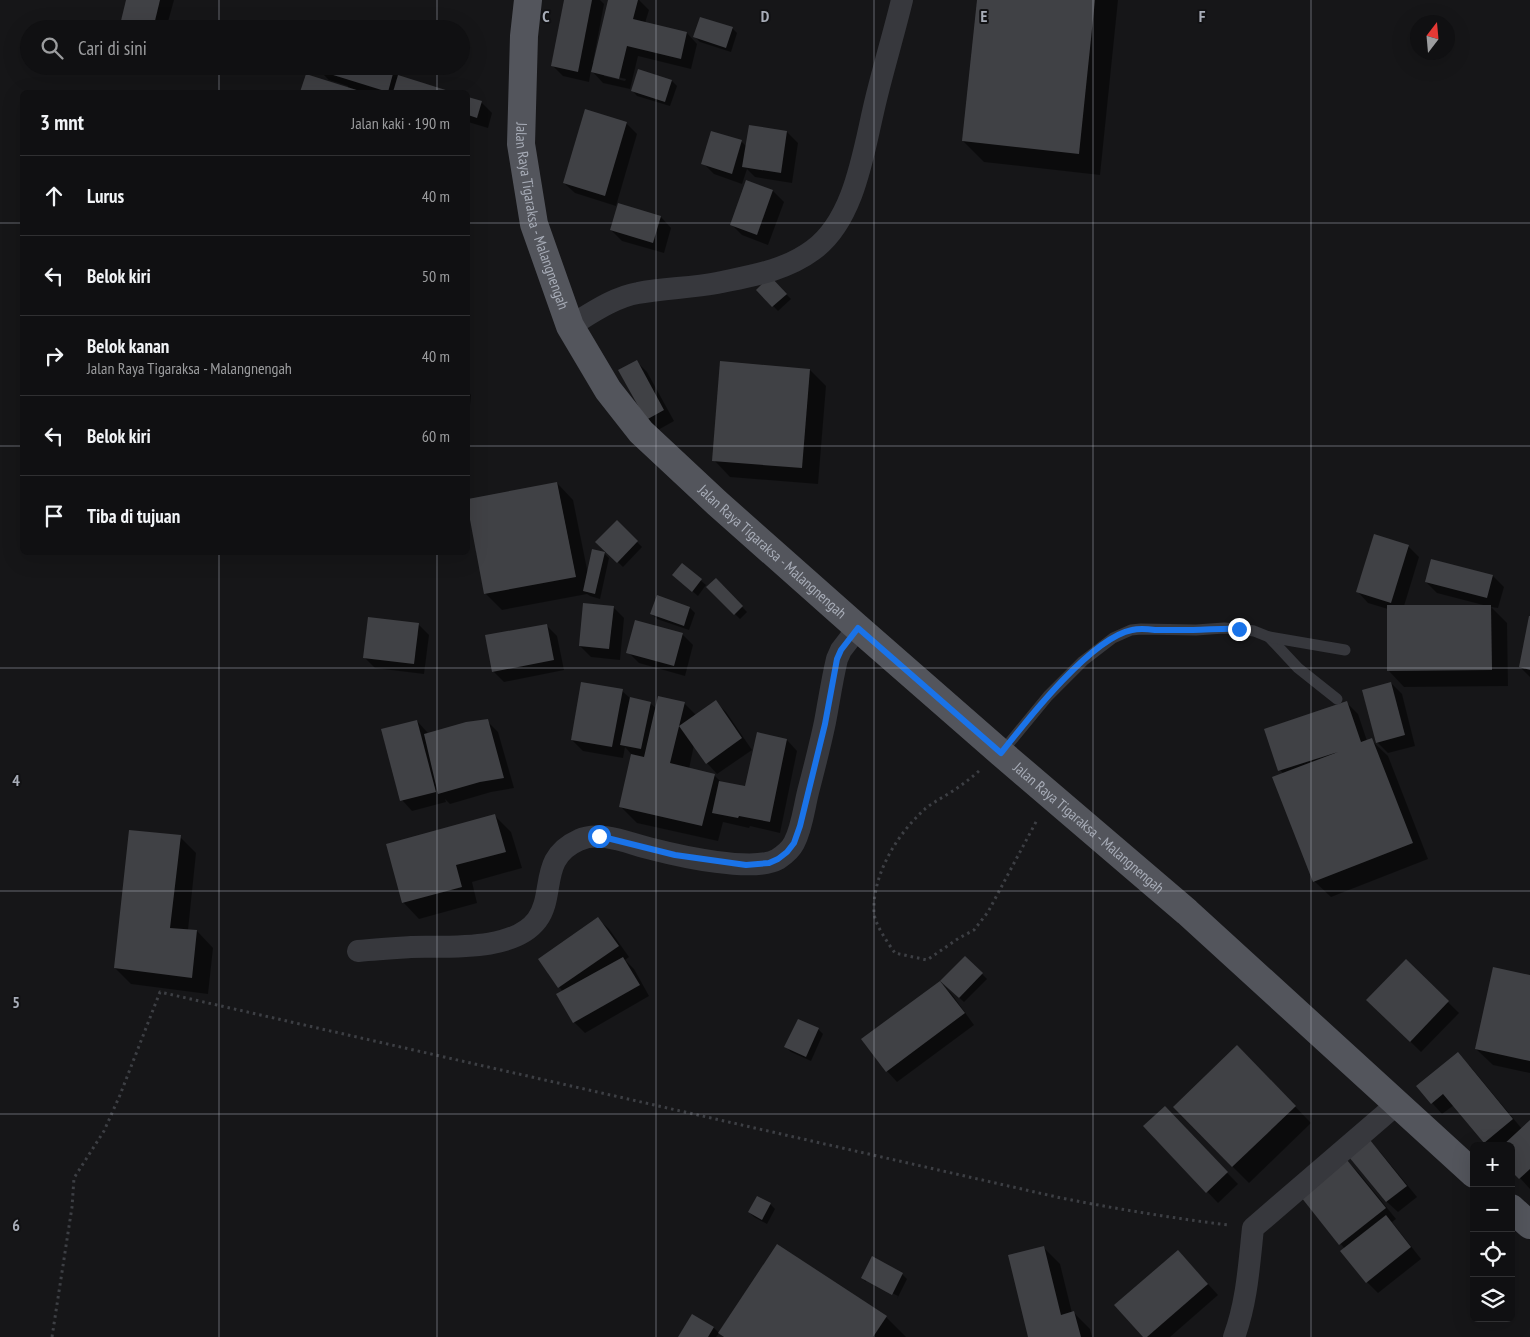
<!DOCTYPE html>
<html lang="id">
<head>
<meta charset="utf-8">
<style>
  :root { --surface:#101012; --page:#19191b; --text:#f1f3f6; --muted:#9c9d9f; --line:#303032 }
  body { margin:0; font-family:"PT Sans Narrow",sans-serif; background:var(--page); color:var(--text) }
  .controls { position:absolute; right:15px; bottom:15px; display:grid; overflow:hidden; border-radius:8px; box-shadow:0 5px 20px #0002 }
  .controls button { width:45px; height:45px; display:grid; place-items:center; padding:0; border:0; border-bottom:1px solid var(--line); background:var(--surface); color:var(--text); font:25px sans-serif }
  .compass { position:absolute; left:1410px; top:15px; width:45px; height:45px; border-radius:50%; background:var(--surface); box-shadow:0 5px 20px #0002; rotate:16deg }
  .stop { position:absolute; width:15px; height:15px; margin:-11px; border:4px solid #1a73e8; border-radius:50%; background:#fff }
  .stop.end { background:#1a73e8; border-color:#fff; box-shadow:0 1px 5px #0008 }
  .list { margin:0; padding:0; list-style:none }
  h2 { display:flex; justify-content:space-between; align-items:center; height:65px; margin:0; padding:0 20px; font-size:21px }
  h2 small { font-size:16px; font-weight:400; color:var(--muted) }
  .list li { display:grid; grid-template-columns:32px 1fr auto; gap:15px; align-items:center; box-sizing:border-box; height:80px; padding:0 20px; border-top:1px solid var(--line) }
  .list b { display:block; font-size:19px; white-space:nowrap }
  .list p { margin:0; font-size:16px; white-space:nowrap; color:var(--muted) }
  .list em { font-size:16px; font-style:normal; color:var(--muted) }
  .icon { flex:none; width:28px; height:28px; fill:none; stroke:currentColor; stroke-width:2; stroke-linecap:round; stroke-linejoin:round }
  .map { position:relative; flex:none; width:1530px; height:1337px; overflow:hidden }
  .search { position:absolute; background:var(--surface); box-shadow:0 5px 20px #0002; left:20px; top:20px; width:450px; height:55px; display:flex; align-items:center; gap:12px; box-sizing:border-box; padding:0 18px; border-radius:28px; color:var(--muted); font-size:19px }
  .panel { position:absolute; background:var(--surface); box-shadow:0 5px 20px #0002; left:20px; top:90px; width:450px; height:465px; border-radius:8px }
  .map>svg:first-child { display:block }
</style>
</head>
<body>
<div class="map">
<svg width="1530" height="1337" viewBox="0 0 1530 1337">
  <rect width="100%" height="100%" fill="#161618"/>
  <g fill="#0007" fill-rule="evenodd">
    <path d="M127 0H174L166 29H120Z"/>
    <path d="M566 0H600L604 4 593 62H595L610 0H639L649 10 645 23 687 33 697 44 691 69 638 56 630 89 603 83 591 70 589 82 563 76 552 65ZM604 74 626 79 625 81 604 76Z"/>
    <path d="M978 0H1118L1100 175 984 162 963 141Z"/>
    <path d="M732 28 737 33 731 52 700 42 695 37Z"/>
    <path d="M378 66 394 71 400 77 449 92H302L307 76 348 88V86L329 80 318 69Z"/>
    <path d="M672 81 677 86 670 106 637 96 632 90Z"/>
    <path d="M468 98 481 102 492 113 488 128 468 122Z"/>
    <path d="M626 123 637 134 616 206 575 193 564 183Z"/>
    <path d="M787 132 798 143 792 183 755 177 747 169 742 184 714 174 703 163 741 141 747 147Z"/>
    <path d="M747 181 773 191 784 202 768 245 742 235 731 224Z"/>
    <path d="M661 217 671 228 664 253 622 241 611 230Z"/>
    <path d="M770 278 791 299 778 311 758 290Z"/>
    <path d="M636 361 647 372 674 421 658 430 647 419Z"/>
    <path d="M810 370 826 386 818 484 730 477 714 460Z"/>
    <path d="M468 391 471 395 468 425Z"/>
    <path d="M557 483 573 500 588 574 604 553 609 558 600 599 590 596 587 594 502 610 486 594 468 500Z"/>
    <path d="M617 522 642 547 623 567 597 542Z"/>
    <path d="M1408 546 1419 557 1404 606H1487L1437 593 1426 582 1432 560 1493 576 1504 587 1498 608 1491 607 1507 623 1508 686 1404 687 1388 670V609L1368 603 1358 592Z"/>
    <path d="M682 565 706 585 698 596 679 580Z"/>
    <path d="M716 580 747 612 740 619 708 587Z"/>
    <path d="M613 607 624 618 620 660 591 657 580 646Z"/>
    <path d="M690 608 695 613 689 630 657 619 652 614Z"/>
    <path d="M1530 618V677L1520 667Z"/>
    <path d="M418 624 429 635 424 674 375 668 364 657Z"/>
    <path d="M546 625 557 636 564 670 504 682 493 671Z"/>
    <path d="M682 634 693 645 685 676 639 663 628 652Z"/>
    <path d="M1391 683 1402 694 1415 746 1388 753 1377 742Z"/>
    <path d="M622 691 630 698 650 703 657 709 684 703 696 715 716 702 726 712 752 750 717 774 707 763 694 745 689 769 714 775 722 783 746 788 787 740 797 751 780 833 750 826 749 828 723 822 718 841 637 823 620 806 632 755 625 747 623 758 583 751 572 740Z"/>
    <path d="M1347 703 1358 714 1367 741 1371 740 1388 756 1428 859 1331 897 1314 881 1284 774 1280 770Z"/>
    <path d="M417 721 427 732 428 734 487 721 498 732 514 788 491 792 450 804 445 799 446 802 412 811 402 800Z"/>
    <path d="M495 816 511 832 522 868 472 882 477 903 419 919 403 902Z"/>
    <path d="M180 837 196 853 188 930 197 931 213 948 208 994 131 984 115 968Z"/>
    <path d="M598 919 609 929 629 957 625 960 634 969 649 996 585 1033 574 1022 563 992 539 959Z"/>
    <path d="M965 957 987 979 964 1002 942 982 941 983 951 993 974 1025 897 1082 887 1071 863 1040 941 982Z"/>
    <path d="M1406 961 1459 1013 1421 1052 1368 1000Z"/>
    <path d="M1530 977V1073L1493 1065 1476 1049Z"/>
    <path d="M818 1029 823 1034 811 1061 791 1052 786 1047Z"/>
    <path d="M1253 1063 1311 1123 1249 1183 1232 1166Z"/>
    <path d="M1469 1065 1522 1129 1530 1122V1189L1520 1178 1511 1146H1488L1454 1105 1442 1114 1417 1086Z"/>
    <path d="M1175 1119 1238 1184 1218 1203 1145 1126Z"/>
    <path d="M1370 1142 1381 1153 1417 1197 1398 1212 1387 1202 1351 1157Z"/>
    <path d="M1347 1161 1358 1172 1396 1219 1392 1222 1421 1259 1378 1293 1367 1282 1345 1249 1302 1197Z"/>
    <path d="M770 1204 775 1209 767 1224 754 1217 749 1212Z"/>
    <path d="M1044 1248 1060 1264 1072 1313H1074L1090 1329 1092 1337H1029Z"/>
    <path d="M1178 1251 1218 1295 1170 1337H1144Z"/>
    <path d="M902 1274 907 1279 897 1299 898 1296 866 1280V1282L862 1278Z"/>
    <path d="M692 1316 714 1328 719 1333 716 1337H679Z"/>
    <path d="M886 1317 906 1337H724L720 1333Z"/>
  </g>
  <g fill="#404145">
    <path d="M126 0H160L153 29H119Z"/>
    <path d="M564 0H592L578 72 551 66Z"/>
    <path d="M608 0H638L633 19 687 32 681 59 627 46 619 79 591 72Z"/>
    <path d="M977 0H1095L1079 154 962 141Z"/>
    <path d="M700 17 733 27 726 48 693 37Z"/>
    <path d="M318 66H382L394 70 388 92 317 70Z"/>
    <path d="M638 69 672 80 665 102 631 91Z"/>
    <path d="M306 74 363 92H300Z"/>
    <path d="M398 75 452 92H393Z"/>
    <path d="M468 97 482 101 477 118 468 115Z"/>
    <path d="M585 109 627 122 605 196 563 183Z"/>
    <path d="M749 125 787 131 781 173 742 167Z"/>
    <path d="M711 131 742 140 732 174 701 164Z"/>
    <path d="M746 180 773 190 757 235 730 225Z"/>
    <path d="M618 203 661 216 653 243 610 230Z"/>
    <path d="M770 276 787 294 772 307 756 290Z"/>
    <path d="M637 360 664 410 646 420 618 370Z"/>
    <path d="M720 361 810 369 802 468 712 461Z"/>
    <path d="M557 482 576 577 484 594 468 509V499Z"/>
    <path d="M617 520 638 541 617 563 595 542Z"/>
    <path d="M1374 534 1409 545 1391 603 1356 592Z"/>
    <path d="M592 549 605 552 595 594 583 591Z"/>
    <path d="M1431 559 1493 575 1487 598 1425 582Z"/>
    <path d="M682 563 702 579 692 592 672 575Z"/>
    <path d="M716 578 743 606 734 615 706 587Z"/>
    <path d="M657 595 690 607 684 626 650 614Z"/>
    <path d="M583 603 614 606 609 649 579 646Z"/>
    <path d="M1387 605H1491L1492 670 1387 671Z"/>
    <path d="M1529 616H1530V670L1519 667Z"/>
    <path d="M368 617 419 623 414 664 363 658Z"/>
    <path d="M635 620 683 633 674 666 626 653Z"/>
    <path d="M547 624 554 660 492 672 485 635Z"/>
    <path d="M581 682 623 689 612 747 571 740Z"/>
    <path d="M1391 682 1405 735 1376 743 1362 690Z"/>
    <path d="M658 696 685 702 670 763 715 774 702 826 619 807 631 754 644 757Z"/>
    <path d="M630 697 651 702 641 749 620 745Z"/>
    <path d="M716 700 742 738 706 764 679 726Z"/>
    <path d="M1347 701 1361 742 1372 738 1413 843 1313 882 1272 777 1338 752 1278 771 1264 729Z"/>
    <path d="M488 719 504 778 480 782 438 794 424 734 466 722Z"/>
    <path d="M417 720 436 792 400 801 381 729Z"/>
    <path d="M757 732 787 739 770 822 739 816 738 818 712 813 719 781 745 786Z"/>
    <path d="M495 814 506 852 456 865 462 887 402 903 386 844Z"/>
    <path d="M129 830 181 835 170 928 197 930 192 978 114 968Z"/>
    <path d="M598 917 619 946 558 988 538 959Z"/>
    <path d="M965 956 983 973 959 998 940 981Z"/>
    <path d="M623 957 640 985 573 1023 556 994Z"/>
    <path d="M1406 959 1449 1001 1410 1042 1366 1000Z"/>
    <path d="M1493 967 1530 975V1061L1475 1049Z"/>
    <path d="M940 981 965 1013 886 1072 861 1039Z"/>
    <path d="M798 1019 819 1028 806 1057 784 1047Z"/>
    <path d="M1237 1045 1296 1106 1232 1167 1173 1107Z"/>
    <path d="M1458 1052 1513 1119 1484 1143 1443 1094 1431 1104 1416 1086Z"/>
    <path d="M1165 1106 1228 1172 1206 1193 1143 1126Z"/>
    <path d="M1530 1120V1169L1519 1179 1511 1171V1146H1502Z"/>
    <path d="M1370 1140 1407 1186 1386 1202 1349 1157Z"/>
    <path d="M1347 1160 1386 1208 1339 1245 1301 1197Z"/>
    <path d="M757 1196 771 1203 762 1220 748 1212Z"/>
    <path d="M1386 1215 1411 1247 1366 1283 1340 1251Z"/>
    <path d="M777 1244 887 1316 873 1337H724L718 1333Z"/>
    <path d="M1044 1246 1061 1315 1074 1311 1081 1337H1028L1008 1255Z"/>
    <path d="M1178 1250 1208 1284 1147 1337H1143L1114 1305Z"/>
    <path d="M872 1256 903 1273 892 1295 861 1278Z"/>
    <path d="M692 1314 714 1327 708 1337H678Z"/>
  </g>
  <g fill="none" stroke-linecap="round" stroke-linejoin="round">
    <g stroke="#3d3f44" stroke-width="3" stroke-dasharray="2.5 4" stroke-linecap="butt">
      <path d="M979 771C969 780 959 787 948 794 940 799 932 803 925 809 898 833 872 874 874 913 875 925 888 943 895 953L927 960 959 938 974 930 988 912 1037 820"/>
      <path d="M52 1337 72 1207 74 1178 104 1131 120 1095 160 992 1061 1198C1117 1209 1172 1218 1228 1225"/>
    </g>
    <g stroke="#37383d" stroke-width="11">
      <path d="M1269 637 1298 668 1337 699"/>
      <path d="M1001 753 1048 696 1083 661 1113 638 1131 630 1141 629 1196 630 1224 628 1239 629 1254 631 1269 637 1345 650"/>
    </g>
    <g stroke="#37383d" stroke-width="22">
      <path d="M570 326C590 314 614 297 638 293 664 288 691 288 717 283 750 276 785 271 813 250 856 219 864 147 876 99 884 66 894 33 902 0"/>
      <path d="M358 951C376 949 394 948 411 947 447 946 513 952 537 920 556 894 538 858 579 840 600 830 630 844 652 849 679 856 754 873 778 859 784 855 791 849 794 843 802 828 804 808 808 792 814 769 820 746 825 722 829 701 832 680 837 659L841 650 858 628"/>
      <path d="M1234 1337C1247 1302 1249 1265 1253 1228L1397 1104"/>
    </g>
    <g stroke="#53555c" stroke-width="28">
      <path id="s1" d="M528 0 524 36 521 144 534 224 570 326 608 390 641 432 717 503 858 628 1001 753 1187 912 1474 1174"/>
      <path d="M1511 1208 1530 1225"/>
    </g>
  </g>
  <g fill="none" stroke-linecap="round" stroke-linejoin="round">
    <path stroke="#1a73e8" stroke-width="6" d="M599 836 675 855 746 865 769 863 778 859 787 852 794 843 800 826 825 724 837 659 841 650 858 628 1001 753C1027 720 1091 638 1132 630 1140 628 1148 629 1155 630 1168 630 1180 630 1193 630 1208 630 1223 628 1239 629"/>
  </g>
  <path fill="none" stroke="#a8adb8" stroke-width="1" stroke-opacity="0.55" d="M219 0V29M437 0V29M656 0V1337M874 0V1337M1093 0V1337M1311 0V1337M219 66V92M437 66V92M0 223H22M468 223H1530M0 446H22M468 446H1530M219 552V1337M437 552V1337M0 668H1530M0 891H1530M0 1114H1530"/>
  <g text-anchor="middle" stroke-width="4" stroke-linejoin="round" paint-order="stroke">
    <g font-size="15" fill="#a8adb8" stroke="#111113">
      <text dy="5" stroke="none"><textPath href="#s1" startOffset="219">Jalan Raya Tigaraksa - Malangnengah</textPath></text>
      <text dy="5" stroke="none"><textPath href="#s1" startOffset="639">Jalan Raya Tigaraksa - Malangnengah</textPath></text>
      <text dy="5" stroke="none"><textPath href="#s1" startOffset="1059">Jalan Raya Tigaraksa - Malangnengah</textPath></text>
    </g>
  </g>
  <g font-size="16" text-anchor="middle" font-weight="bold" fill="#a8adb8" stroke="#111113" stroke-width="4" stroke-linejoin="round" paint-order="stroke">
    <text x="546" y="22">C</text>
    <text x="765" y="22">D</text>
    <text x="984" y="22">E</text>
    <text x="1202" y="22">F</text>
    <text x="16" y="786">4</text>
    <text x="16" y="1008">5</text>
    <text x="16" y="1231">6</text>
  </g>
</svg>
<div class="controls">
<button>+</button>
<button>−</button>
<button><svg class="icon" aria-label="locate" viewBox="0 0 24 24"><circle cx="12" cy="12" r="6"/><path d="M12 2v4M12 18v4M2 12h4M18 12h4"/></svg></button>
<button><svg class="icon" aria-label="layers" viewBox="0 0 24 24"><path d="M12 4l9 5-9 5-9-5zM3 14l9 5 9-5"/></svg></button>
</div>
<svg class="compass" viewBox="-18 -18 36 36"><path d="M0-13l5 13h-10z" fill="#e53935"/><path d="M0 13l5-13h-10z" fill="#9c9d9f"/></svg>
<div class="stop" style="left:599px;top:836px"></div>
<div class="stop end" style="left:1239px;top:629px"></div>
<div class="search"><svg class="icon" aria-label="search" viewBox="0 0 24 24"><circle cx="10" cy="10" r="6"/><path d="M15 15l6 6"/></svg>Cari di sini</div>
<section class="panel">
<h2>3 mnt<small>Jalan kaki · 190 m</small></h2>
<ul class="list">
<li><svg class="icon" aria-label="ahead" viewBox="0 0 24 24"><path d="M12 20V5M6 11l6-6 6 6"/></svg><div><b>Lurus</b></div><em>40 m</em></li>
<li><svg class="icon" aria-label="left" viewBox="0 0 24 24"><path d="M17 20v-9H6M10 6l-5 5 5 5"/></svg><div><b>Belok kiri</b></div><em>50 m</em></li>
<li><svg class="icon" aria-label="right" viewBox="0 0 24 24"><path d="M7 20v-9h11M14 6l5 5-5 5"/></svg><div><b>Belok kanan</b><p>Jalan Raya Tigaraksa - Malangnengah</p></div><em>40 m</em></li>
<li><svg class="icon" aria-label="left" viewBox="0 0 24 24"><path d="M17 20v-9H6M10 6l-5 5 5 5"/></svg><div><b>Belok kiri</b></div><em>60 m</em></li>
<li><svg class="icon" aria-label="arrive" viewBox="0 0 24 24"><path d="M6 21V4h12l-3 4 3 4H6"/></svg><div><b>Tiba di tujuan</b></div></li>
</ul>
</section>
</div>
</body>
</html>
